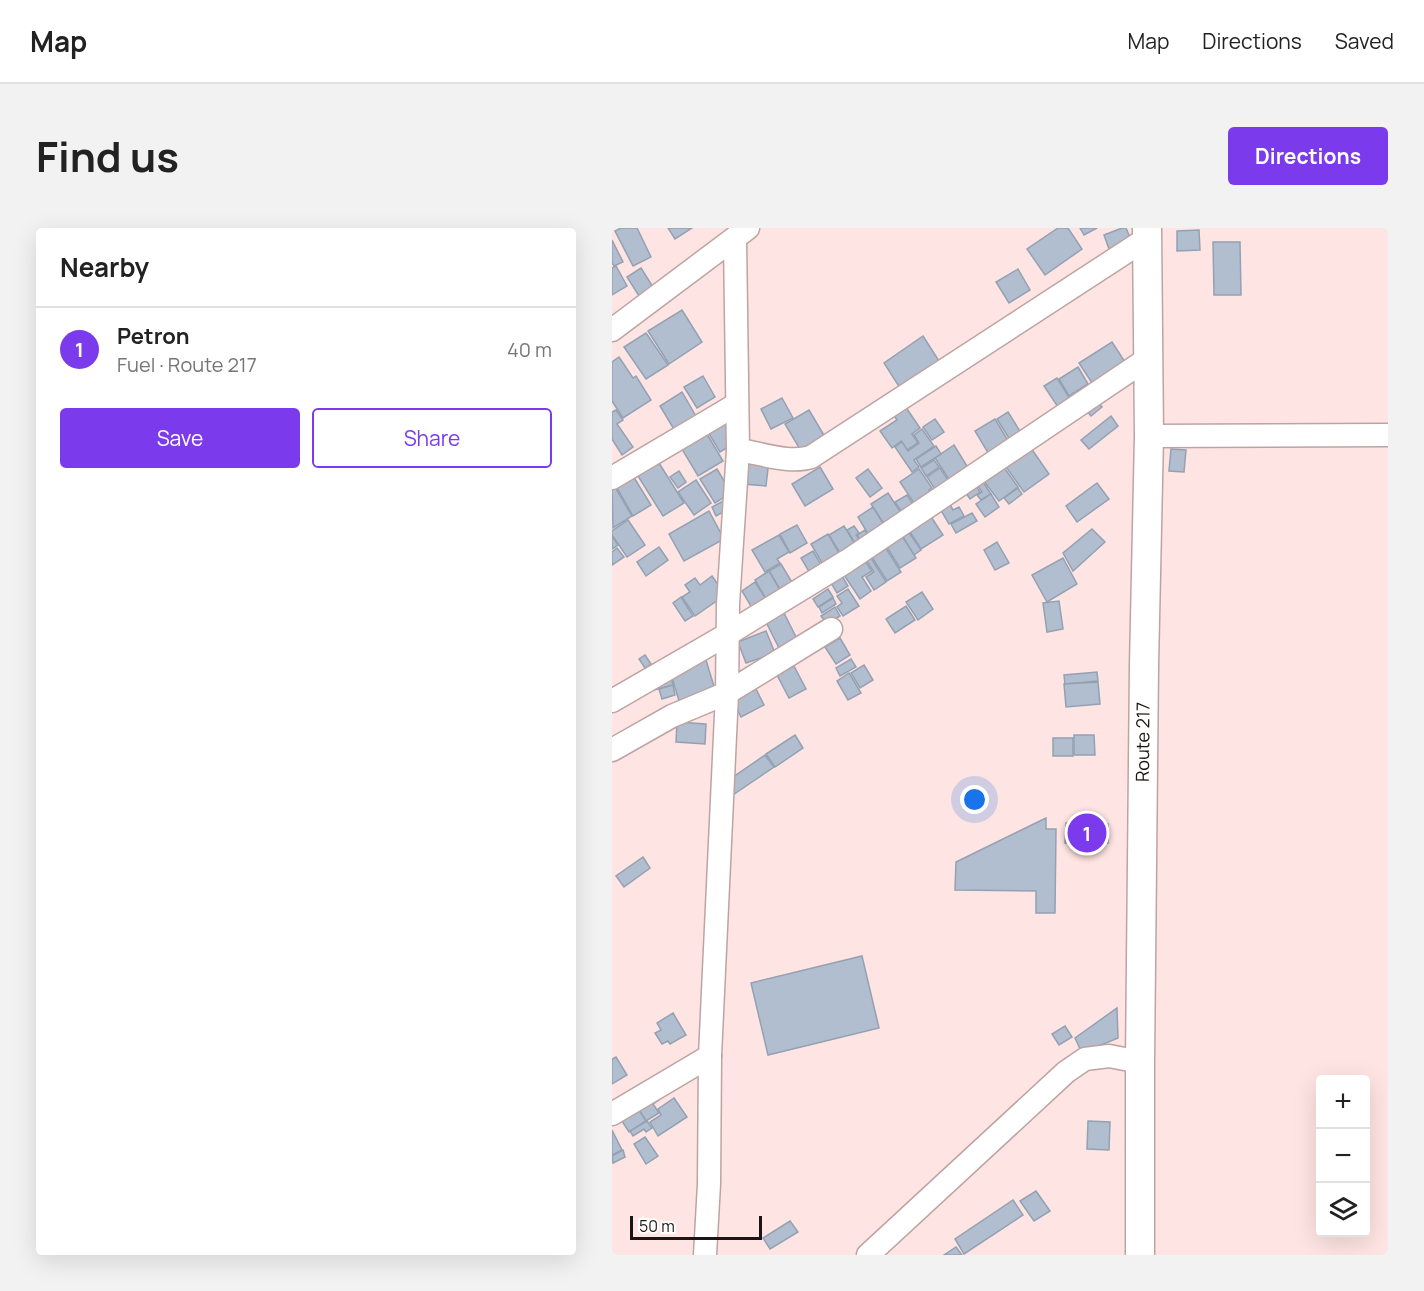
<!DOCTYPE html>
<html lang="en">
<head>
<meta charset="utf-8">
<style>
  :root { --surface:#fff; --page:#f2f2f2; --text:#222; --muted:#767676; --line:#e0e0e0; --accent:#7c3aed }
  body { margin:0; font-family:Manrope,sans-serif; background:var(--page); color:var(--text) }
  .controls { position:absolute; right:18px; bottom:18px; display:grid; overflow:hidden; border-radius:6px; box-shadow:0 6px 24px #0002 }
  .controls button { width:54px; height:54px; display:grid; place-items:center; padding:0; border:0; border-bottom:2px solid var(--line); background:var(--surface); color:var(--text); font:30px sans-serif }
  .scale { position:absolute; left:18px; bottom:15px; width:132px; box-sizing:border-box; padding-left:6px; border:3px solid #1d1514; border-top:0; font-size:16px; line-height:21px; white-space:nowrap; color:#1d1514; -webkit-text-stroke:4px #fff; paint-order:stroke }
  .you { position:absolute; left:363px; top:572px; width:21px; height:21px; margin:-15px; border:4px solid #fff; border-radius:50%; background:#1a73e8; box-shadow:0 0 0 9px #1a73e833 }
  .badge { display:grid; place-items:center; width:39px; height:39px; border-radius:50%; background:var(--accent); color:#fff; font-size:20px; font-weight:700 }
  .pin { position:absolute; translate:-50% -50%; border:3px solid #fff; box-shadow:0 2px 6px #0006 }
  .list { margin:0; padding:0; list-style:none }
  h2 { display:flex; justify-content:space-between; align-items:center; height:78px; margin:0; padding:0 24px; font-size:26px }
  h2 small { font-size:20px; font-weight:400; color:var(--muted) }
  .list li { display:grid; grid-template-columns:39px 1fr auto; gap:18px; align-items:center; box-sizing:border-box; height:84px; padding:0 24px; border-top:2px solid var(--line) }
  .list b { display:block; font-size:22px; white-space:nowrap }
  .list p { margin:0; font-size:20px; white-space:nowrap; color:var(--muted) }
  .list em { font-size:20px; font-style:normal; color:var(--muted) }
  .actions { display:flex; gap:12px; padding:18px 24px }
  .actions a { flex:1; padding:14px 0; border:2px solid var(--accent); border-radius:6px; text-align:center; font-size:21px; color:var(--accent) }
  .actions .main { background:var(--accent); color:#fff }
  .icon { flex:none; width:33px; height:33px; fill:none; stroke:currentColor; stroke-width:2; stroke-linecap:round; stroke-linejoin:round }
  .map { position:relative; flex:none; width:776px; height:1027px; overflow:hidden; border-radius:6px }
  header { display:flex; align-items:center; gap:36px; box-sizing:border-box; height:84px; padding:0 30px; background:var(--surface); border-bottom:2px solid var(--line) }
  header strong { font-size:28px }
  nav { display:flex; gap:33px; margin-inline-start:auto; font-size:21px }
  .intro { display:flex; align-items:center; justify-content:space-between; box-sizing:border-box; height:144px; padding:0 36px }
  h1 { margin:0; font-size:42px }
  .button { padding:15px 27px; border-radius:6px; background:var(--accent); color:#fff; font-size:21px; font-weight:700 }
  main { display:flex; gap:36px; padding:0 36px }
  aside { flex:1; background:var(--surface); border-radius:6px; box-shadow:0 6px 24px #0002 }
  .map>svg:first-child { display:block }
</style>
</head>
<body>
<header>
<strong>Map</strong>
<nav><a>Map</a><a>Directions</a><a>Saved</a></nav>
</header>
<div class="intro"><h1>Find us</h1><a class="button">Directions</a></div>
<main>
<aside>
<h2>Nearby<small></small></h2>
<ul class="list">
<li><span class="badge">1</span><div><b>Petron</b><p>Fuel · Route 217</p></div><em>40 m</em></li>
</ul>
<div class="actions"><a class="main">Save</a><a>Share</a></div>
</aside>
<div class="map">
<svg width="776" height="1027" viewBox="0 0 776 1027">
  <rect width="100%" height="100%" fill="#fee4e2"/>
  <g fill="#b1bed0" stroke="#94a1b2" stroke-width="1.5">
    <path d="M9 0H25L39 29 21 38 3 3Z"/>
    <path d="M56 0H80L63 11Z"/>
    <path d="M446 0H456L470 21 433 47 415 21Z"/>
    <path d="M468 0H485L472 7Z"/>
    <path d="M510 0H514L519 12 497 21 492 7Z"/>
    <path d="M587 2 588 22 565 23V3Z"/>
    <path d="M0 12 11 34 2 38 0 35Z"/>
    <path d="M601 14H628L629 67H602Z"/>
    <path d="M4 38 15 58 0 67V40Z"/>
    <path d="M29 40 41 59 27 68 15 49Z"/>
    <path d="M406 41 418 62 397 75 384 54Z"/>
    <path d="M70 82 90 114 57 136 36 103Z"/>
    <path d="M34 105 56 137 34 151 12 119Z"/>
    <path d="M311 108 327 133 288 160 272 135Z"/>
    <path d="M500 114 513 134 480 155 467 135Z"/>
    <path d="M7 129 21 150 24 148 39 172 11 190 0 173V134Z"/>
    <path d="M466 139 476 156 457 168 447 151Z"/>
    <path d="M91 148 103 169 85 180 72 159Z"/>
    <path d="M445 150 458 171 446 179 432 158Z"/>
    <path d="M70 164 85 190 63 203 48 178Z"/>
    <path d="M481 168 490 179 479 188 470 177Z"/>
    <path d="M170 170 181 190 159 201 149 181Z"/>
    <path d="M293 178 308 200 300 206 306 215 295 222 289 213 280 220 268 203 285 192 281 186Z"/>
    <path d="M4 182 11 192 5 196 21 219 10 227 0 211V184Z"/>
    <path d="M197 182 216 214 192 228 173 196Z"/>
    <path d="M396 184 411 208 400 215 385 191Z"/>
    <path d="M499 188 506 198 477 221 469 212Z"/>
    <path d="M323 191 332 204 320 212 311 199Z"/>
    <path d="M383 191 398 216 378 228 363 203Z"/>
    <path d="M112 194 124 214 108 224 96 204Z"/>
    <path d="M92 201 111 233 86 248 67 216Z"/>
    <path d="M310 201 322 218 302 232 307 239 300 244 283 219 290 214 296 223 307 215 302 207Z"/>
    <path d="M414 213 437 246 412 264 389 232Z"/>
    <path d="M342 217 358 243 340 256 323 230Z"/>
    <path d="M324 218 329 226 309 239 304 231Z"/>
    <path d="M559 221 574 222 572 244 557 243Z"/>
    <path d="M42 227 72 275 51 288 21 240Z"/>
    <path d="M134 229 157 232 154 258 131 256Z"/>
    <path d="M322 232 327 239 314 248 309 240Z"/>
    <path d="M388 234 406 259 387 273 368 248Z"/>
    <path d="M208 239 221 261 193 278 180 256Z"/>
    <path d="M328 240 340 258 327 267 315 249Z"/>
    <path d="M105 241 119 265 103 275 88 251Z"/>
    <path d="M256 241 270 260 258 269 244 250Z"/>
    <path d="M307 241 320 260 317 262 323 269 306 281 288 254Z"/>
    <path d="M67 243 74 254 66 260 58 249Z"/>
    <path d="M21 248 39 277 21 288 4 258Z"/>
    <path d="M367 248 379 266 369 272 365 267 370 264 362 252Z"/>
    <path d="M359 251 368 264 358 271 349 258Z"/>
    <path d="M84 252 99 275 82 287 66 264Z"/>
    <path d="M485 255 497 271 465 294 454 278Z"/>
    <path d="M3 259 20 288 1 300 0 260Z"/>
    <path d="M406 260 410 266 397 276 392 270Z"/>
    <path d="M276 265 293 291 276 302 259 276Z"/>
    <path d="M379 266 387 279 373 289 364 276Z"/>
    <path d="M295 267 304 281 293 289 283 274Z"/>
    <path d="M113 272 117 281 104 288 100 279Z"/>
    <path d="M337 274 341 282 347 279 352 288 337 296 327 279Z"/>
    <path d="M261 279 275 302 259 311 246 289Z"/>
    <path d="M97 283 112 311 72 333 57 306Z"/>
    <path d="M316 284 331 307 309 321 294 298Z"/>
    <path d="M360 285 365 293 344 305 339 296Z"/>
    <path d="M16 292 33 317 15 329 0 307V303Z"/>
    <path d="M185 297 195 315 178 325 168 306Z"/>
    <path d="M232 298 246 321 231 330 217 307Z"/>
    <path d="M242 298 247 305 244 307 249 314 244 317 235 302Z"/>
    <path d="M294 300 309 322 302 327 288 304Z"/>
    <path d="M480 301 493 314 461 343 451 325Z"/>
    <path d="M253 302 260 314 252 319 245 307Z"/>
    <path d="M287 303 304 330 288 340 271 313Z"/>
    <path d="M216 306 230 330 213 340 199 316Z"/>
    <path d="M167 307 177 324 165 331 168 335 153 344 140 322Z"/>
    <path d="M0 308 6 317 0 321Z"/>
    <path d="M270 314 289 344 275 353 256 323Z"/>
    <path d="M385 314 397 335 383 342 372 322Z"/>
    <path d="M47 319 56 332 34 348 25 334Z"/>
    <path d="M5 320 12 329 0 337V324Z"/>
    <path d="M201 323 211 340 199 347 189 330Z"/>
    <path d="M251 330 260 343 250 349 259 363 248 371 230 344Z"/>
    <path d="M259 330 274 354 262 362 254 349 262 344 255 333Z"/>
    <path d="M451 330 465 356 435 374 420 347Z"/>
    <path d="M169 336 184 361 172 368 157 343Z"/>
    <path d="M157 343 171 367 157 376 143 352Z"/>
    <path d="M227 343 236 358 225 365 216 350Z"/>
    <path d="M100 348 113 367 83 388 70 369 78 364 73 357 83 350 88 357Z"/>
    <path d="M143 354 157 376 143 385 130 363Z"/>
    <path d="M216 361 221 369 206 379 201 371Z"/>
    <path d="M236 361 247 378 231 388 225 379 230 375 225 368Z"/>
    <path d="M310 364 321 381 306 392 294 374Z"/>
    <path d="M69 369 81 388 73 393 61 375Z"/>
    <path d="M221 370 224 376 210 385 207 379Z"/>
    <path d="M447 373 451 401 435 404 431 375Z"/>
    <path d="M294 378 303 392 283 405 274 391Z"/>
    <path d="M223 379 228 388 215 396 209 388Z"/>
    <path d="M170 381 185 411 167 420 152 390Z"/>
    <path d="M154 403 163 425 134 435 126 414Z"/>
    <path d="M228 410 238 427 224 436 213 419Z"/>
    <path d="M33 427 39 436 33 440 27 431Z"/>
    <path d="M239 431 244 439 228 448 224 440Z"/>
    <path d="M94 432 104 465 68 476 58 443Z"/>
    <path d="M252 437 261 452 248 460 239 445Z"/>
    <path d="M182 438 194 461 177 470 165 447Z"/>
    <path d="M58 444 61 457 42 462 40 454Z"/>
    <path d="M485 444 486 453 453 456 452 447Z"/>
    <path d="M237 445 249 465 236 472 225 453Z"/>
    <path d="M486 454 488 476 454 479 452 456Z"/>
    <path d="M61 457 63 467 50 471 47 461Z"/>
    <path d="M143 459 152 477 129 489 120 471Z"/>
    <path d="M65 494 94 496 93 516 64 514Z"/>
    <path d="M183 507 191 520 163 539 154 526Z"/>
    <path d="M462 507H482L483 527H462Z"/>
    <rect x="441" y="510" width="20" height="18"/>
    <path d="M153 527 162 539 115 571 114 554Z"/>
    <path d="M434 590V601H444L443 685H424V663L343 662 344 634Z"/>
    <path d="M454 595 496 596V615H453Z"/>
    <path d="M31 629 38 640 12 659 4 648Z"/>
    <path d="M250 728 267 800 156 827 139 755Z"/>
    <path d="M505 780 506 810 470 825 463 810Z"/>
    <path d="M61 785 74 807 58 816 56 813 50 816 43 805 49 802 45 795Z"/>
    <path d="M453 798 460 809 447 817 440 806Z"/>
    <path d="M4 829 15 847 0 856V831Z"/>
    <path d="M43 865 47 872 41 876 47 885 34 893 24 877Z"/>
    <path d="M62 870 75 889 46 908 38 894 49 887 46 881Z"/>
    <path d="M23 876 34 893 17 904 6 887Z"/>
    <path d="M35 893 40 900 34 904 32 901 21 908 18 903Z"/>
    <path d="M476 893 498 894 497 922 475 921Z"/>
    <path d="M0 902 10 922 0 927Z"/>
    <path d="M33 909 46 928 34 936 22 916Z"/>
    <path d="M11 922 13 929 1 935 0 928Z"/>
    <path d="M424 963 438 983 422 993 408 973Z"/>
    <path d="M401 972 411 987 352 1026 343 1011Z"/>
    <path d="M178 993 186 1004 158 1021 151 1010Z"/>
    <path d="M344 1019 350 1027H332Z"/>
  </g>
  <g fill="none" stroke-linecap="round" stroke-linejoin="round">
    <g stroke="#bda4a3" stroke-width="25">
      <g id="minor">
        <path d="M0 102 136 0"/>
        <path d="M537 208 776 207"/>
        <path d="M126 222C149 225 177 236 199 229L534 11"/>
        <path d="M0 250 125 176"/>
        <path d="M0 473 116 406 235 333 535 131"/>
        <path d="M0 522 60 488 115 465 219 401"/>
        <path d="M0 886 98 828"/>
        <path d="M93 1027 97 956 98 828 115 465 116 376 126 222 123 12"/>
        <path d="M256 1027 454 844 473 831 497 828 528 834"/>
      </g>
    </g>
    <g stroke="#bda4a3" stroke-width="31">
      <g id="major">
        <path id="s1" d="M528 1027V834L532 438 537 208 535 0"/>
      </g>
    </g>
    <use href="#minor" stroke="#fff" stroke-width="22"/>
    <use href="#major" stroke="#fff" stroke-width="28"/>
  </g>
  <g text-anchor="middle" stroke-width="4.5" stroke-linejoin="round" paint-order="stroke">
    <g font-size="18" fill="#1d1514" stroke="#fff">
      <text dy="6" stroke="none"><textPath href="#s1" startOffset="513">Route 217</textPath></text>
    </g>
  </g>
</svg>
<div class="controls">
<button>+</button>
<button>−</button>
<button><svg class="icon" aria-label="layers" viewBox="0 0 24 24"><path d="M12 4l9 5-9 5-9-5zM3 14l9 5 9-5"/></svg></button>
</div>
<div class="scale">50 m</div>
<div class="you"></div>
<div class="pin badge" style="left:475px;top:605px">1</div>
</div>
</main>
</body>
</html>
